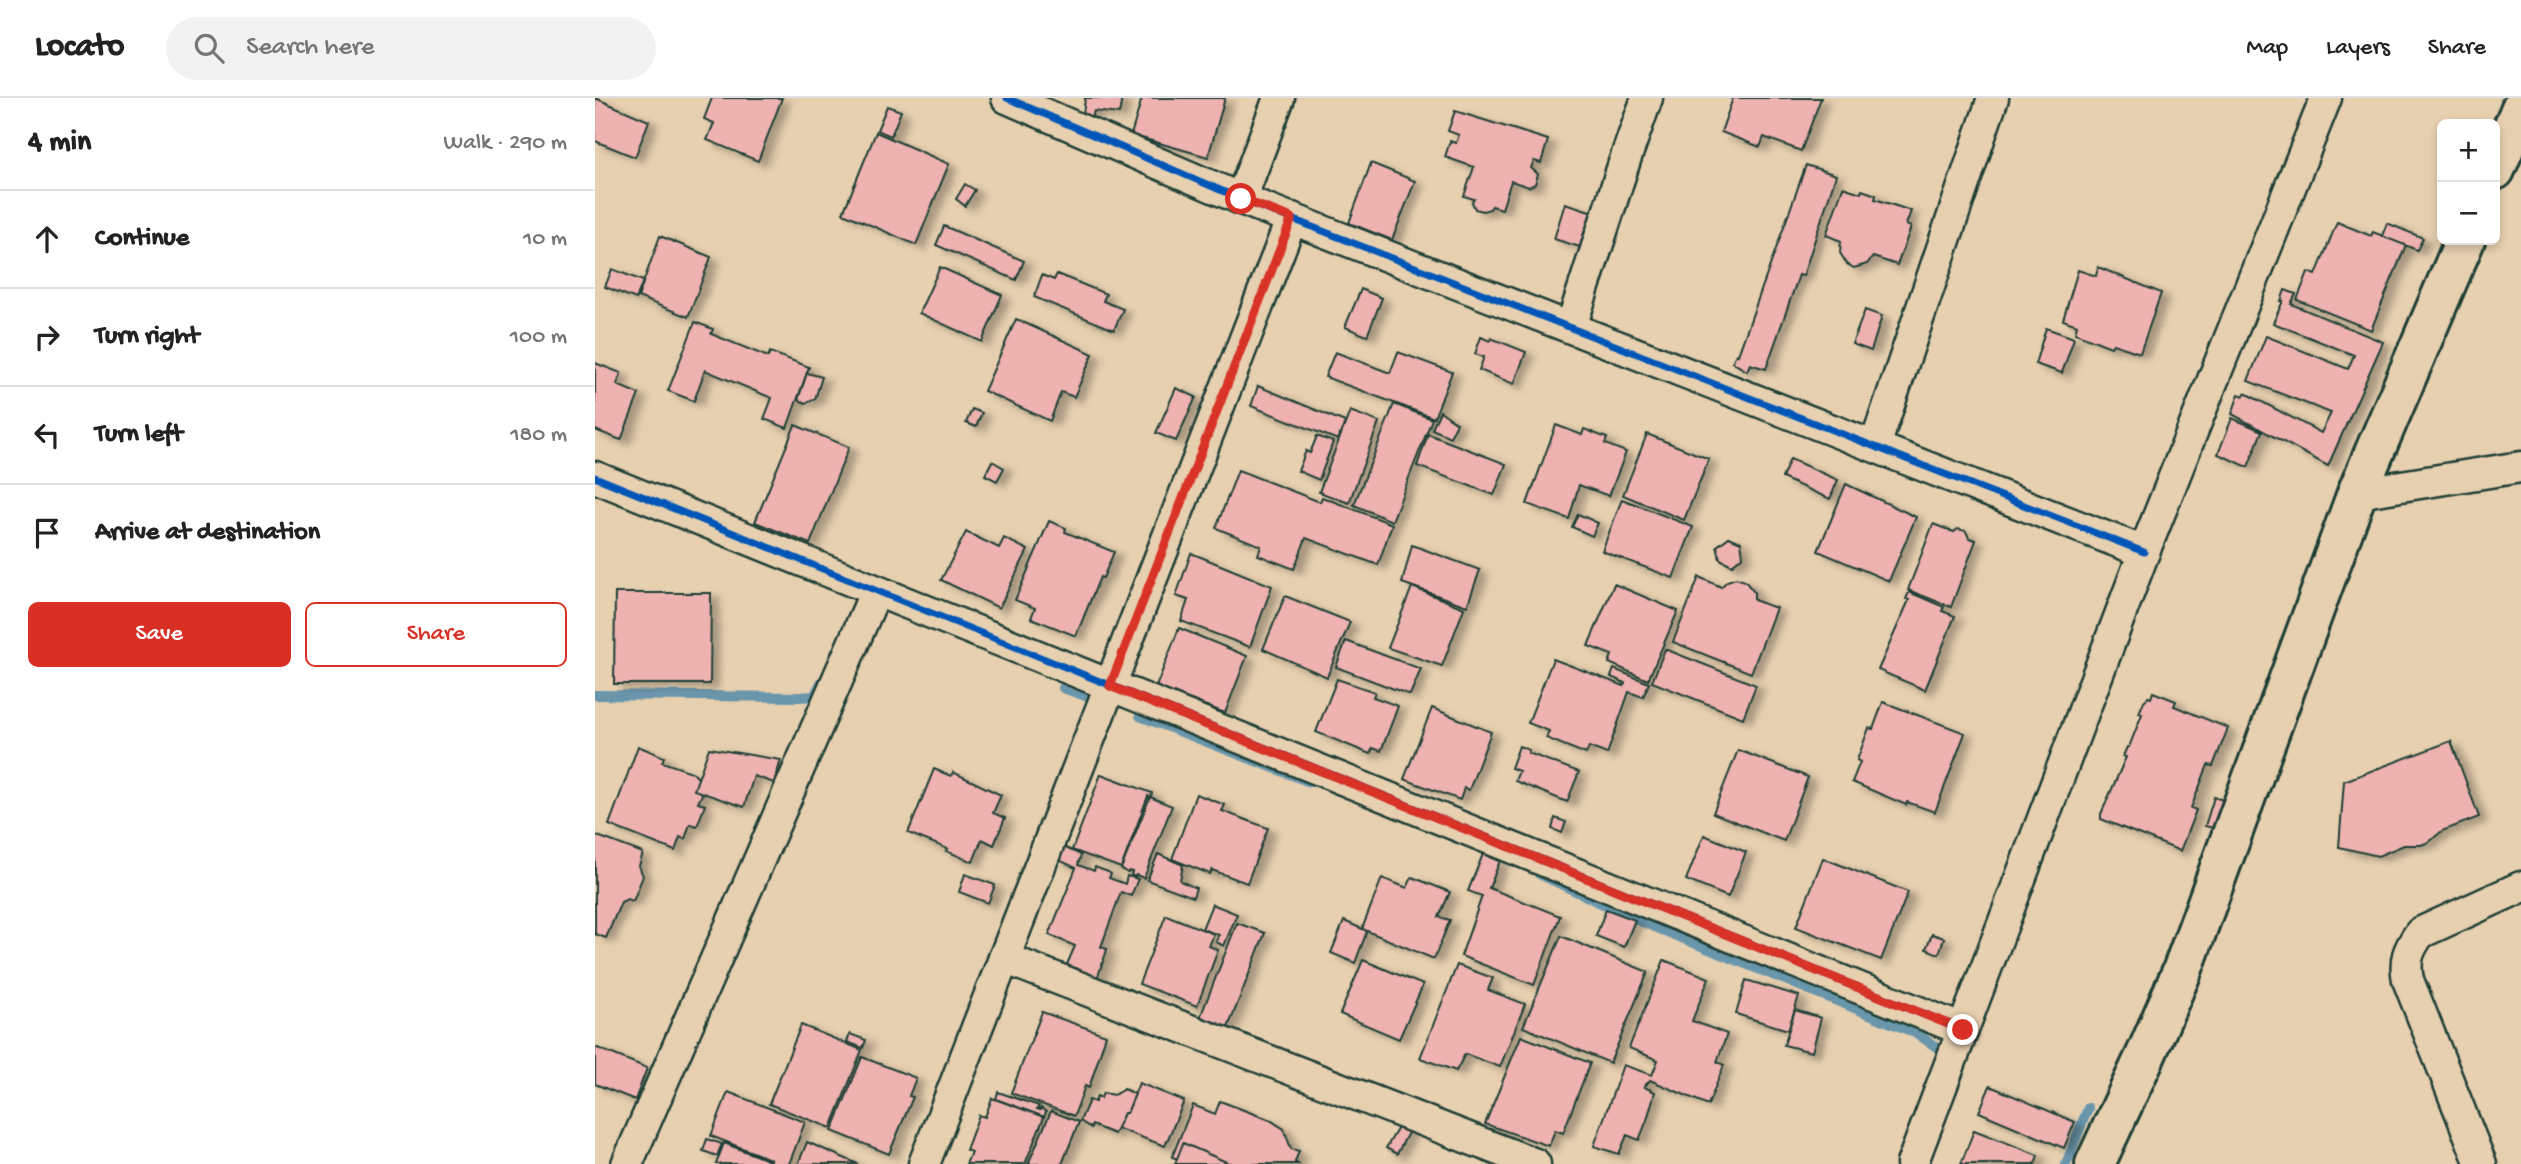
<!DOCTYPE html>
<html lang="en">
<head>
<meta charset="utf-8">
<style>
  :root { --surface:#fff; --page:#f2f2f2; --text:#222; --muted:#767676; --line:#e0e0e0; --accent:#d93025 }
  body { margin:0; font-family:"Gochi Hand",sans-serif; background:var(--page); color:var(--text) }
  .controls { position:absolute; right:21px; top:21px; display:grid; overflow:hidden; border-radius:10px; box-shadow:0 4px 10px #0003 }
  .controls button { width:63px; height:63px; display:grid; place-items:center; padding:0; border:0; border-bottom:2px solid var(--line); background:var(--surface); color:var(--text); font:35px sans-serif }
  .stop { position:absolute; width:21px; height:21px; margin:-16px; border:5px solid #d93025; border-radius:50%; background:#fff }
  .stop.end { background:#d93025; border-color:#fff; box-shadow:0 2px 7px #0008 }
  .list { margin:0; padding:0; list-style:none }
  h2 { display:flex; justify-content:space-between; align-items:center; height:91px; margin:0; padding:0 28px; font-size:30px }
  h2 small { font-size:23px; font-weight:400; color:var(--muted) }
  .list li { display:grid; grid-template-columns:46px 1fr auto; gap:21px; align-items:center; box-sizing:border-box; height:98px; padding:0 28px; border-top:2px solid var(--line) }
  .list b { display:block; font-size:26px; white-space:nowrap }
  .list em { font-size:23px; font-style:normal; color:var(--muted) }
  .actions { display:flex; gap:14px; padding:21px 28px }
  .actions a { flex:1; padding:16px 0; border:2px solid var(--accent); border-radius:10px; text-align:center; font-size:24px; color:var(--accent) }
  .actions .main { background:var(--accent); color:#fff }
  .icon { flex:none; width:38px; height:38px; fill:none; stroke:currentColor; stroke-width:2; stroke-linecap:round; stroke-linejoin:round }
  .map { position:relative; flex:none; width:1926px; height:1066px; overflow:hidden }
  header { display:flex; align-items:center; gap:42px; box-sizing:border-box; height:98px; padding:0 35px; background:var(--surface); border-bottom:2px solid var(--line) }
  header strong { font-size:33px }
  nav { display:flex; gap:38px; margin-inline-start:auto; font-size:24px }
  .search { width:490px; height:63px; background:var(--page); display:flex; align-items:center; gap:18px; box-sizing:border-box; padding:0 24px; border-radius:38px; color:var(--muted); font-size:26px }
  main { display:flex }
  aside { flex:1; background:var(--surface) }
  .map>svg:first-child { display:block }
</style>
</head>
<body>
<header>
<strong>Locato</strong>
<div class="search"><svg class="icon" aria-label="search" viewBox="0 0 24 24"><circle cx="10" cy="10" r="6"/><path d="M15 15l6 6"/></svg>Search here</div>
<nav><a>Map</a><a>Layers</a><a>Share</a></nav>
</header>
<main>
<aside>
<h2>4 min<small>Walk · 290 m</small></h2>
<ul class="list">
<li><svg class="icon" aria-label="ahead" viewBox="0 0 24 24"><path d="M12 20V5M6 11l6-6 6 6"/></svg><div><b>Continue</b></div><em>10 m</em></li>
<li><svg class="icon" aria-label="right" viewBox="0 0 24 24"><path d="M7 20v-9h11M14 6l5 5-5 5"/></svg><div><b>Turn right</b></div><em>100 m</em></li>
<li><svg class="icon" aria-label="left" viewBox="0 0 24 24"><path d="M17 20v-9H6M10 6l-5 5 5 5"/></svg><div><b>Turn left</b></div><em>180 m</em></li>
<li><svg class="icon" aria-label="arrive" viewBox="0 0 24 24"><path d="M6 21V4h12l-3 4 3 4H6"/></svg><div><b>Arrive at destination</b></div></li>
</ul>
<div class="actions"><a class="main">Save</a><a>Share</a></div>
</aside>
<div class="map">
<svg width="1926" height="1066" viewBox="0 0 1926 1066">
  <defs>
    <filter id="shadow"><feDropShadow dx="8" dy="4.5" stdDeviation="3.5" flood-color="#0004"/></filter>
  </defs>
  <rect width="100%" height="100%" fill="#e7d0b0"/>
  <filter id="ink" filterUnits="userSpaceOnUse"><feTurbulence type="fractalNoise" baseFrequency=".0143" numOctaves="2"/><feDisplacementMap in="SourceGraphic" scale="14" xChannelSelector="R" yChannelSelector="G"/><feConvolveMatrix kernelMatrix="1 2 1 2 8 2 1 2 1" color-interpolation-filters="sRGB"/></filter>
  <g filter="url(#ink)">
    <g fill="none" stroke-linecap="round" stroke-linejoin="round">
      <g stroke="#6a96ab" stroke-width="10">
        <path d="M468 590 502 602"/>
        <path d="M0 597 205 599 219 598 227 583"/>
        <path d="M545 618 715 684"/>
        <path d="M944 776 1040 821 1321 935 1347 953"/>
        <path d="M1471 1066 1493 1010"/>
      </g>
    </g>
    <g fill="#eeb2b0" stroke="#1f3d34" stroke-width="2" filter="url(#shadow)">
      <path d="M0 0 54 23 40 59 0 43Z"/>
      <path d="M117 0H187L163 63 112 42 119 25 109 21Z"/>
      <path d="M490 0H527L524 16 499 13 497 19 488 17Z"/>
      <path d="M547 0H630L613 59 536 37Z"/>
      <path d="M1138 0H1226L1206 53 1169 39 1165 49 1126 34Z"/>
      <path d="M292 8 306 13 296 38 282 32Z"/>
      <path d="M860 13 953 42 946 65 939 63 936 70 943 76 940 86 934 89 916 83 907 111 897 108 895 111 888 113 880 111 877 104 879 101 869 98 879 69 850 59 855 43 861 45 864 37 853 33Z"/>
      <path d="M281 34 354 66 321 147 248 115Z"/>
      <path d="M776 65 820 83 797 142 754 125Z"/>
      <path d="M1211 67 1241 77 1208 178 1204 177 1171 271 1155 266 1152 273 1137 264 1141 256 1143 257Z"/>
      <path d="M370 86 380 92 370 108 361 101Z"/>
      <path d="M1248 89 1266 95 1267 92 1281 97 1280 101 1316 113 1311 127 1316 129 1302 167 1278 159 1272 166 1259 170 1252 166 1245 155 1246 143 1231 137Z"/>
      <path d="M970 105 1001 115 996 132 990 131 985 149 959 141Z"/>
      <path d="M1742 124 1776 138 1778 134 1811 147 1776 232 1702 202 1713 174 1721 177Z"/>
      <path d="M1792 125 1828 140 1822 152 1787 138Z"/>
      <path d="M349 128 429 163 421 182 341 147Z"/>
      <path d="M65 138 116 159 93 219 43 199Z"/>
      <path d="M345 169 407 197 387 244 324 215Z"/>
      <path d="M1503 169 1566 195 1545 255 1518 246 1516 249 1480 235 1482 227 1468 222 1483 172 1501 178Z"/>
      <path d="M17 171 48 183 41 201 10 189Z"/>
      <path d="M462 176 511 196 508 203 528 211 519 232 439 199 447 177 459 182Z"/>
      <path d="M766 191 787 200 772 238 750 229Z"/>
      <path d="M1690 192 1701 196 1696 206 1788 244 1733 368 1637 316 1644 296 1649 298 1650 295 1726 335 1736 315 1653 283 1671 238 1753 271 1759 257 1678 225 1688 203H1686Z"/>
      <path d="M1270 212 1287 218 1276 253 1257 246Z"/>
      <path d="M421 221 498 256 479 299 466 294 455 323 389 293Z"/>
      <path d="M100 224 118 231 116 236 173 259 175 254 214 269 192 330 169 321 177 300 110 272 99 303 73 293Z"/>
      <path d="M1451 230 1479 240 1467 275 1440 266Z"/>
      <path d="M886 239 895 243 896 240 931 254 919 286 884 272 889 259 880 256Z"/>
      <path d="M740 254 795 275 803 254 857 274 839 320 730 279Z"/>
      <path d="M0 265 26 275 22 287 44 296 26 342 0 332Z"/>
      <path d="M212 275 227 279 220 301 211 305 203 302Z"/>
      <path d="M663 288 750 324 743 342 656 308Z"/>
      <path d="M581 290 601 299 581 343 561 335Z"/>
      <path d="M799 306 837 321 797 423 759 407Z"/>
      <path d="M377 311 387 315 381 329 371 325Z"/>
      <path d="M755 313 784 324 754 405 724 394Z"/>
      <path d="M845 313 862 325 855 339 837 331Z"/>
      <path d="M1637 320 1667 333 1653 369 1623 356Z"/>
      <path d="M200 327 254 349 215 446 160 424Z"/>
      <path d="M961 327 987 337 989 331 1012 340 1010 346 1031 354 1014 398 984 387 974 421 932 406Z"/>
      <path d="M833 336 911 366 899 397 822 368Z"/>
      <path d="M1052 336 1114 361 1089 422 1028 397Z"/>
      <path d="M722 338 738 344 724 382 703 373 711 353 715 355Z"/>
      <path d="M1195 361 1243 382 1235 401 1187 380Z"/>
      <path d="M397 363 409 370 402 383 390 377Z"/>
      <path d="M643 372 725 404 727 399 797 426 783 467 711 440 699 471 663 457 666 448 621 430Z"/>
      <path d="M1251 386 1321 419 1294 483 1223 453Z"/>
      <path d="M1027 401 1098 429 1078 480 1007 453Z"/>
      <path d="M983 416 1003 425 997 438 977 429Z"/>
      <path d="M454 423 471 430 470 434 519 454 508 480 505 479 481 538 436 520 440 510 420 502Z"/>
      <path d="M1338 426 1359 434 1363 431 1371 433 1374 440 1381 442 1356 509 1313 492Z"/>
      <path d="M371 434 404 450 409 440 433 452 404 510 346 482Z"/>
      <path d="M1134 439 1146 444 1148 458 1137 467 1125 461 1122 448Z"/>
      <path d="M817 447 885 472 872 508 807 485Z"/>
      <path d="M596 455 677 488 655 549 586 523 593 502 581 498Z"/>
      <path d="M1104 479 1126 489 1132 483 1141 480 1150 483 1159 494V502L1181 510 1156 575 1078 544Z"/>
      <path d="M1019 486 1083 513 1053 582 1014 565 1017 557 993 548Z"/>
      <path d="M817 489 869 510 847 568 793 550Z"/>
      <path d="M1314 494 1349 509 1347 513 1360 518 1330 592 1283 572 1314 502 1311 501Z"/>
      <path d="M20 495H116L115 586H19Z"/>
      <path d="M690 498 755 524 732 579 668 551Z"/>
      <path d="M584 530 652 558 630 615 561 589Z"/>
      <path d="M751 543 826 571 815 597 741 569Z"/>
      <path d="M1070 551 1161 587 1148 620 1057 584Z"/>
      <path d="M958 561 1029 588 1030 585 1016 579 1019 571 1054 585 1048 599 1034 594 1012 656 994 649 991 656 951 640 954 633 933 625Z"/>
      <path d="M742 581 780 594 778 599 803 608 786 653 778 650 775 656 721 634Z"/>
      <path d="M1558 594 1581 603 1579 608 1633 630 1618 668 1613 667 1596 710 1601 712 1585 753 1506 721V716L1531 659 1528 658 1532 649H1534L1547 616 1544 615 1549 603 1553 599 1556 600Z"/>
      <path d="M1288 604 1370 635 1340 714 1312 704 1311 707 1257 684 1265 664 1262 662 1274 630 1278 631Z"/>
      <path d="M837 610 896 634 874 692 869 690 865 702 809 681Z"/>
      <path d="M1856 643 1884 719 1847 733 1834 744 1826 747H1809L1783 758 1744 749 1749 683Z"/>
      <path d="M43 648 69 659 67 664 97 674 105 682 108 694 103 705 110 707 102 728 95 726 90 741 85 739 80 753 14 727Z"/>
      <path d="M924 648 934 652 933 655 984 674 972 704 920 683 924 673 916 670Z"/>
      <path d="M114 650 186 662 179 685 159 678 149 709 99 692Z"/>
      <path d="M1143 652 1213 679 1189 743 1118 715Z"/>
      <path d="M339 671 356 678 358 674 406 697 398 715 410 720 399 747 387 741 378 764 351 753 353 751 313 735Z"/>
      <path d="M506 676 557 695 556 699 553 698 526 770 477 752Z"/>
      <path d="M601 696 630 707 627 713 673 730 652 785 617 772 615 776 577 761Z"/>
      <path d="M555 699 577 708 549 780 541 777 540 779 536 777 537 774 534 773 533 775 526 771Z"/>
      <path d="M1619 699 1631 703 1622 731 1610 728Z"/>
      <path d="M960 720 971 724 967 735 957 731Z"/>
      <path d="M0 737 48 755 44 768 48 778 38 803 32 801 26 804 11 840 0 836Z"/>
      <path d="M1109 737 1151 754 1133 799 1091 782Z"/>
      <path d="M466 748 486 757 483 767 499 773 500 769 513 774 516 776 514 780 530 786 532 778 543 781 536 798 526 794 506 849 512 851 511 855 502 881 470 871 480 848 454 837 481 770 462 761Z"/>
      <path d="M563 756 588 767 585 783 601 790 598 799 552 782Z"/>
      <path d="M888 756 905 763 894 790 965 818 939 887 866 858 887 798 873 793Z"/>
      <path d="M1228 760 1313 794 1286 862 1201 829Z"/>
      <path d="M370 776 400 787 393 805 364 794Z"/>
      <path d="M817 779 855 794 844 819 855 822 839 861 767 831 787 780 812 790Z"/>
      <path d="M617 806 642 816 629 848 621 844 624 837 607 831Z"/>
      <path d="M1011 811 1040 822 1029 849 1001 838Z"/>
      <path d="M571 817 619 836 614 848 623 852 602 908 544 886Z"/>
      <path d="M749 823 772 833 760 865 736 855Z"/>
      <path d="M642 825 670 835 629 940 601 930Z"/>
      <path d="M1337 836 1349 840 1344 856 1331 851Z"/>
      <path d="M966 838 1053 874 1015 965 928 929Z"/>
      <path d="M768 862 828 887 804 941 745 916Z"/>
      <path d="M1069 862 1114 880 1097 923 1132 936 1122 964 1129 967 1113 1007 1055 982 1049 989 1060 994 1052 1022 1044 1042 1032 1037 1024 1056 999 1048 1028 967 1057 977 1063 962 1034 950Z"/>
      <path d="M862 867 898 880 893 892 930 906 905 969 870 956 861 973 825 960Z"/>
      <path d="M1151 882 1204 898 1193 932 1141 916Z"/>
      <path d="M1200 912 1226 920 1217 954 1189 947Z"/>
      <path d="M447 914 511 937 494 990 490 988 479 1018 416 995Z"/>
      <path d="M206 927 267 952 236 1030 174 1006Z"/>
      <path d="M255 936 271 942 268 950 252 944Z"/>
      <path d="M926 938 995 965 968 1035 960 1032 954 1048 890 1026Z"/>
      <path d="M0 949 52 970 40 1002 0 986Z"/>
      <path d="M267 959 321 980 314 998 318 999 294 1056 237 1033Z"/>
      <path d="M544 985 589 1003 570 1048 521 1030 529 1015H532Z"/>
      <path d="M1395 988 1480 1024 1469 1050 1384 1014Z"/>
      <path d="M529 991 540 996 532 1015H529L519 1036 497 1027 496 1030 485 1023 494 1002 500 1004 502 998 506 1000 508 995 519 997Z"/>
      <path d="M133 994 210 1024 194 1066H121L129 1045 175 1063V1061L116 1038Z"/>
      <path d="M403 994 444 1008 442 1011 445 1012 446 1010 451 1014 449 1019 401 1001Z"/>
      <path d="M397 1000 449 1019 430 1066H371L376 1054 371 1052 384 1017 390 1019Z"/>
      <path d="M625 1003 675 1022 689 1031 696 1051 704 1053 700 1064 703 1066H596L577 1059 598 1007 620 1016Z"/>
      <path d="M456 1013 484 1024 467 1066H433Z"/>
      <path d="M807 1023 816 1029 802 1056 791 1050Z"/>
      <path d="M1379 1032 1443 1057 1440 1066H1366Z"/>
      <path d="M112 1041 127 1046 122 1058 108 1053Z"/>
      <path d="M212 1044 263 1066H203Z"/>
      <path d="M588 1045 636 1066H580Z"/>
    </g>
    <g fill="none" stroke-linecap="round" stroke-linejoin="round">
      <g stroke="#1f3d34" stroke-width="35">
        <g id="minor">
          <path d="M412 0 646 101 1549 454"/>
          <path d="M646 101 684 0"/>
          <path d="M976 229 1030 62 1052 0"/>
          <path d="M1280 348 1398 0"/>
          <path d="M0 379 1368 932"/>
          <path d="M1762 395 1926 369"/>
          <path d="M409 860 940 1066"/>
          <path d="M32 1066 281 493"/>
          <path d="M329 1066 697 120"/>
          <path d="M1317 1066 1549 454 1731 0"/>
          <path d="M1886 1066 1813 882C1809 862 1813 852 1825 835L1926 789"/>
        </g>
      </g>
      <g stroke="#1f3d34" stroke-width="44">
        <g id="secondary">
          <path d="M1900 72 1926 10"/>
          <path d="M1500 1066 1553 952 1587 873 1762 395 1870 142"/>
        </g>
      </g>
      <use href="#minor" stroke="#e7d0b0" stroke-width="30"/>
      <use href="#secondary" stroke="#e7d0b0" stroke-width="38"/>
      <g stroke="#e7d0b0" stroke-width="11">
        <g id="cycleway">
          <path d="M412 0 646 101 1549 454"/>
          <path d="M0 379 1368 932"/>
        </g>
      </g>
      <use href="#cycleway" stroke="#0057b8" stroke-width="7"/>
    </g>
  </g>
  <g fill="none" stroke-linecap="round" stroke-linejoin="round" filter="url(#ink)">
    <path stroke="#d93025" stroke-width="9" d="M646 101 697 120 515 588 1368 932"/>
  </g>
</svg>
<div class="controls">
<button>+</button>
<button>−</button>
</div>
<div class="stop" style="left:646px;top:101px"></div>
<div class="stop end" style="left:1368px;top:932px"></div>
</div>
</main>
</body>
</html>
